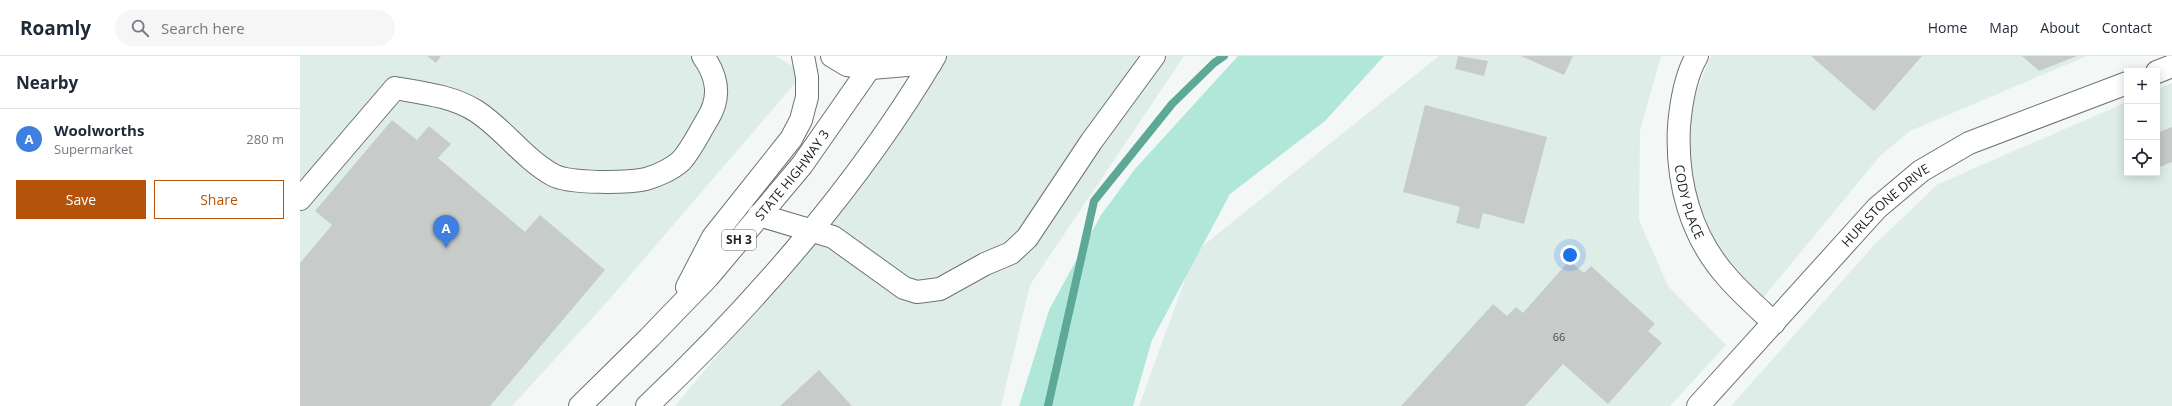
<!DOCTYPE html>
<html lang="en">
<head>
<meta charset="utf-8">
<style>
  :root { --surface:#fff; --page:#f6f6f7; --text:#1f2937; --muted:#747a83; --line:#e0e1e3; --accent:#b45309 }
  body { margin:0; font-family:"Open Sans",sans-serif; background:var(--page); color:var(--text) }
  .controls { position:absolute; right:12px; top:12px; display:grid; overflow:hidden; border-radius:0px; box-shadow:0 2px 10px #0003 }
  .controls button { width:36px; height:36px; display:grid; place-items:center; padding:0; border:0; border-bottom:1px solid var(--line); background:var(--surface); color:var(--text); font:20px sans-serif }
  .you { position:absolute; left:1270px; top:199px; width:14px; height:14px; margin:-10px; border:3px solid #fff; border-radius:50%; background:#1a73e8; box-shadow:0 0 0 6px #1a73e833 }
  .badge { display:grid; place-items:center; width:26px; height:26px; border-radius:50%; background:var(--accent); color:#fff; font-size:13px; font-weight:700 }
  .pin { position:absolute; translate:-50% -33px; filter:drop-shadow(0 1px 2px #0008) }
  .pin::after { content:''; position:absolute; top:21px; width:14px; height:12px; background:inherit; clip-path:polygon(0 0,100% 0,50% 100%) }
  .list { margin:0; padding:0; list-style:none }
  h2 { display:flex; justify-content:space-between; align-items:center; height:52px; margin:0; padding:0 16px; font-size:17px }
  h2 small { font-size:13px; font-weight:400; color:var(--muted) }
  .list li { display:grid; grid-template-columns:26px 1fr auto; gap:12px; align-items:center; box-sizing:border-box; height:60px; padding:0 16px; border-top:1px solid var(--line) }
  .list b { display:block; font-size:15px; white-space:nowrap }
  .list p { margin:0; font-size:13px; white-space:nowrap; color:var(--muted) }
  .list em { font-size:13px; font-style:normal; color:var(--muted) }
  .actions { display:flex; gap:8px; padding:12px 16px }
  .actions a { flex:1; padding:9px 0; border:1px solid var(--accent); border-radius:0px; text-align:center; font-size:14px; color:var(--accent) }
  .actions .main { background:var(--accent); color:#fff }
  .icon { flex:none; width:22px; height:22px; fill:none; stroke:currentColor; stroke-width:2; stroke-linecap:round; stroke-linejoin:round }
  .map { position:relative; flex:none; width:1872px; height:350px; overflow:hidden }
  header { display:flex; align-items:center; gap:24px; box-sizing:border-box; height:56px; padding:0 20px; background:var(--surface); border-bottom:1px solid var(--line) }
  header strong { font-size:19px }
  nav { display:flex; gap:22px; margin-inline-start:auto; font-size:14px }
  .search { width:280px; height:36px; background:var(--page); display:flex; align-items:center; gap:10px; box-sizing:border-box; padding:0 14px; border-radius:22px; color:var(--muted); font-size:15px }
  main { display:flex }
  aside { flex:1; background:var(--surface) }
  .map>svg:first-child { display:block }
</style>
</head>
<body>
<header>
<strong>Roamly</strong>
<div class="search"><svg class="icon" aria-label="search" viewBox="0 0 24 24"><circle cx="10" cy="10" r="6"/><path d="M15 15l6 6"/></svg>Search here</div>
<nav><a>Home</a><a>Map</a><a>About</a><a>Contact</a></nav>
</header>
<main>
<aside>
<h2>Nearby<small></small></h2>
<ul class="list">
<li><span class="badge" style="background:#3f7fe0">A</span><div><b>Woolworths</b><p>Supermarket</p></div><em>280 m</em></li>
</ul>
<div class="actions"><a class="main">Save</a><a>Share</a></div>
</aside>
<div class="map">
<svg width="1872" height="350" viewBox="0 0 1872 350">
  <rect width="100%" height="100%" fill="#f3f8f6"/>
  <g fill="#dfede9">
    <path d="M0 0H476L504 17 308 245 212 350H0Z"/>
    <path d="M641 0H884L730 229 701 350H375L488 215Z"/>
    <path d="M1139 0H1361L1340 75 1339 164 1368 230 1426 289 1370 350H839L895 196Z"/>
    <path d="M1411 0H1787L1610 75 1580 100 1463 242 1441 222 1420 196 1396 143 1381 73Z"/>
    <path d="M1872 27V350H1431L1574 189 1638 128 1827 46V117H1857V33Z"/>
  </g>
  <path fill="#b0e7d9" d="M938 0H1084L1025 65 930 138 852 284 833 350H719L749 254 801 159 835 113Z"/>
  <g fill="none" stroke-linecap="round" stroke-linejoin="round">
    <path stroke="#5ea897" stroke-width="8" d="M748 350 794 145 872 48 914 7 924 0"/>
  </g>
  <g fill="#c7ccca">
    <path d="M127 0H141L136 7Z"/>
    <path d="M1158 0 1188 5 1184 20 1155 13Z"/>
    <path d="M1221 0H1273L1264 19Z"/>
    <path d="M1511 0H1622L1574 55Z"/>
    <path d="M1722 0H1777L1739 15Z"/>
    <path d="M1125 49 1247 81 1224 168 1183 157 1179 173 1156 167 1160 151 1103 136Z"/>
    <path d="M92 64 117 84 129 70 151 88 138 102 225 176 240 159 305 214 190 350H0V207L32 169 15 155Z"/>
    <path d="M1872 71V106L1857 112V77Z"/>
    <path d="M1269 205 1284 217 1291 210 1355 268 1348 275 1362 287 1308 348 1263 308 1225 350H1101L1193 248 1207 260 1216 251 1223 257Z"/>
    <path d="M519 314 552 350H480Z"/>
  </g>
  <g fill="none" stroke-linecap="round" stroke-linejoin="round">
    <g stroke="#6e7371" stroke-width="24">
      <g id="minor">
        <path d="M532 0 547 9 571 12 631 7"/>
        <path id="s1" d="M1397 0C1385 20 1381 47 1379 70 1376 125 1390 180 1428 222 1442 238 1458 252 1474 267"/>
        <path d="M1857 16 1872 10"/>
        <path d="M0 143 95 32C123 37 152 40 176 55 204 73 224 103 253 119 270 128 327 127 346 123 357 120 372 113 381 105 391 94 399 77 407 64 421 42 418 21 403 0"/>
        <path d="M459 159 533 181 604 232 617 236 640 233 685 208 711 197 727 182 791 86 854 0"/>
        <path id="s2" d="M1398 350 1577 152 1621 115 1669 87 1827 27"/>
      </g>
    </g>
    <g stroke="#6e7371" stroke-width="24">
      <g id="highway">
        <path d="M387 231 413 181 491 83 501 64 507 41V21L503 0"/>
        <path id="s3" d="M280 350 349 282 408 221 502 109 578 0"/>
        <path d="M347 350C454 249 560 127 635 0"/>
      </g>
    </g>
    <use href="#minor" stroke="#fff" stroke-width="22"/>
    <use href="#highway" stroke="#fff" stroke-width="22"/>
  </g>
  <g text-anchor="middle" stroke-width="4" stroke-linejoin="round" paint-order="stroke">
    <g font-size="11" fill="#4a4d4d">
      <text x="1259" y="285">66</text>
    </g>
    <rect fill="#fff" stroke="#646565" stroke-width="1" x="422" y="174" width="34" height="20" rx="3"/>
    <g font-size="12" font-weight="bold" fill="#212323">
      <text x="439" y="188">SH 3</text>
    </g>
    <g font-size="13" fill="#212323" stroke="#fff">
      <text dy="5" stroke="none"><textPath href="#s3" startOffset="314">STATE HIGHWAY 3</textPath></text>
      <text dy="5" stroke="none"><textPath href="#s1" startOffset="150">CODY PLACE</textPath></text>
      <text dy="5" stroke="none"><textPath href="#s2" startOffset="275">HURLSTONE DRIVE</textPath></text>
    </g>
  </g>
</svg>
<div class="controls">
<button>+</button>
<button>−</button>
<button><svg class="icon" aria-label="locate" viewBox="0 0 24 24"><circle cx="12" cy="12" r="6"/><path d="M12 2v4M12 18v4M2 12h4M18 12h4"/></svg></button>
</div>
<div class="you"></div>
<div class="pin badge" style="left:146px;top:192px;background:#3f7fe0">A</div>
</div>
</main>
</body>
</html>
